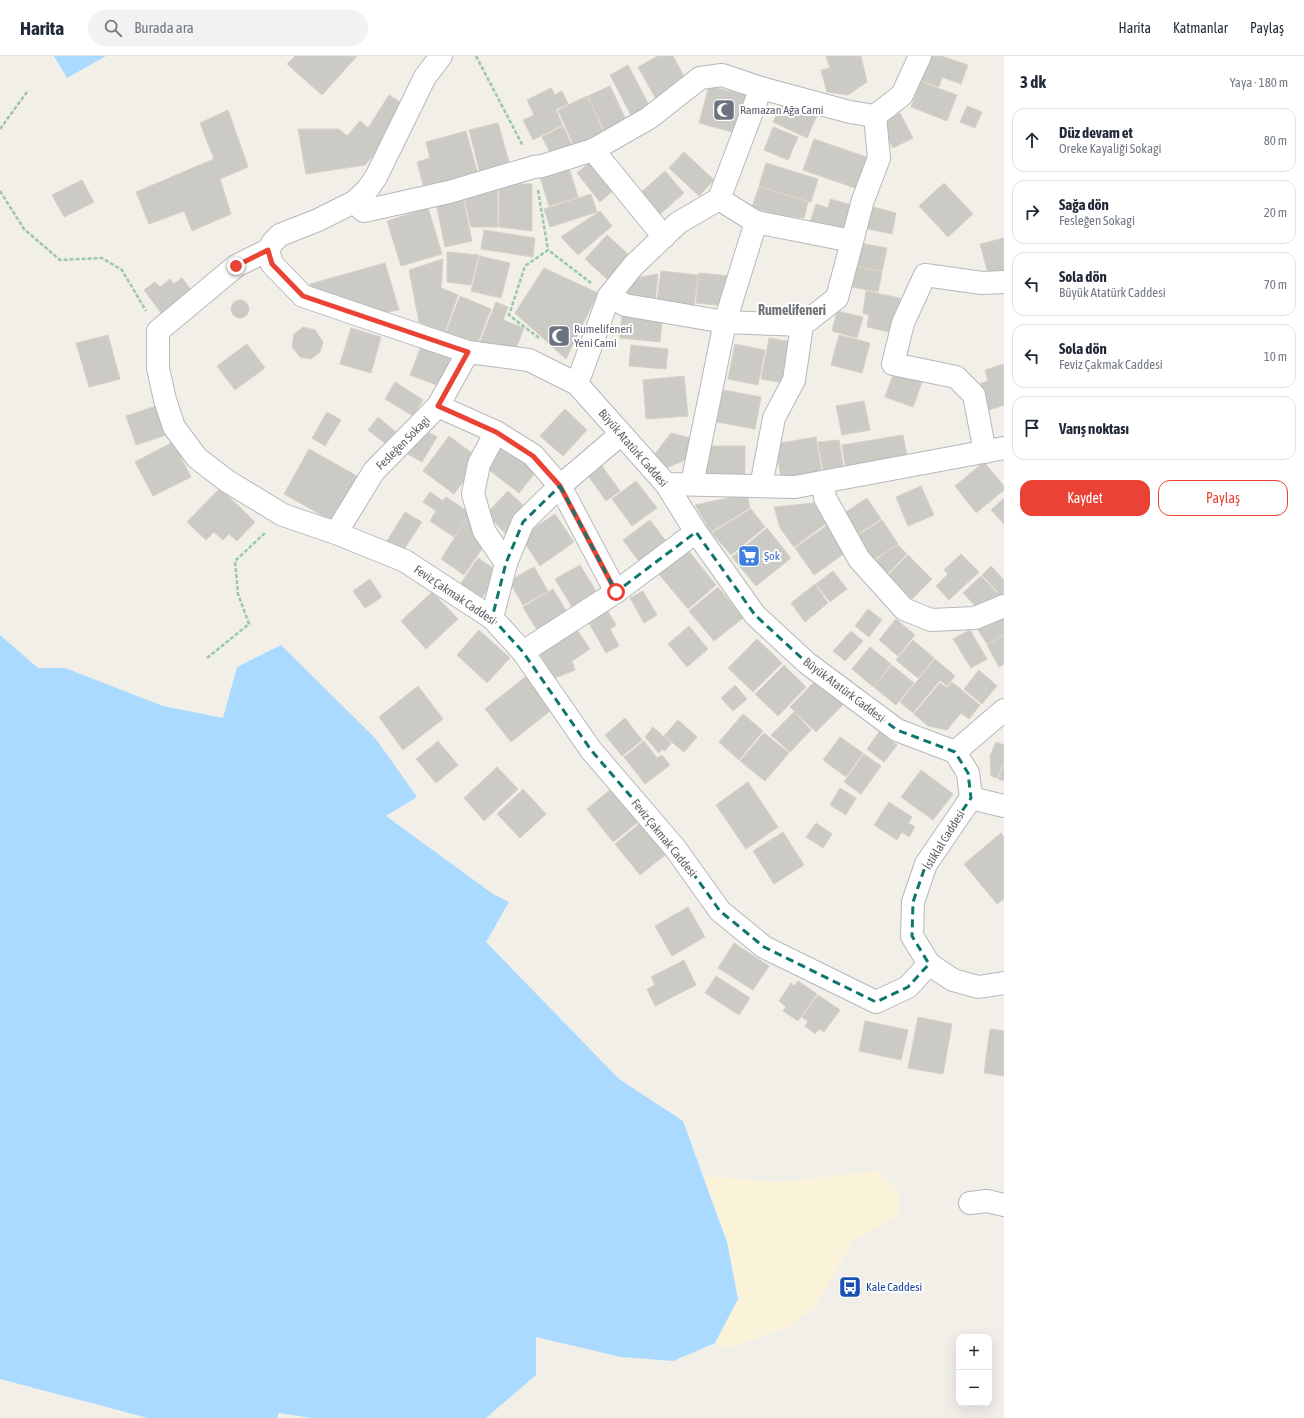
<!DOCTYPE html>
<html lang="tr">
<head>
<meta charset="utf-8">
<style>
  :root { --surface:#fff; --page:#f2f2f3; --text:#1f2937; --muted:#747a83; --line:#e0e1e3; --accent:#ea4335 }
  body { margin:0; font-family:"Asap Condensed",sans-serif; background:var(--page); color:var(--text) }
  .controls { position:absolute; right:12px; bottom:12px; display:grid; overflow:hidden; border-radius:8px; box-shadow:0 4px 16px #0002 }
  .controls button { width:36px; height:36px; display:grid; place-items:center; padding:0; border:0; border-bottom:1px solid var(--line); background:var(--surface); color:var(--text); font:20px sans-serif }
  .stop { position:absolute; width:12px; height:12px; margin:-9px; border:3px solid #ea4335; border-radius:50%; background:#fff }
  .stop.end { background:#ea4335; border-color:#fff; box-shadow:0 1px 4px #0008 }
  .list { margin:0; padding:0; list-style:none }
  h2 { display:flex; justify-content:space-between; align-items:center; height:52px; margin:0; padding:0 16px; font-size:17px }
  h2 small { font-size:13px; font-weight:400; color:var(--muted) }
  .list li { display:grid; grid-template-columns:26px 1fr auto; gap:12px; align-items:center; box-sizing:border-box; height:64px; margin:0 8px 8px; padding:0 8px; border:1px solid var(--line); border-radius:12px }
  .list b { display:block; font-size:15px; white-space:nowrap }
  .list p { margin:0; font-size:13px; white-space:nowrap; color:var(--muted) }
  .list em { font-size:13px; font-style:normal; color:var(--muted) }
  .actions { display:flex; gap:8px; padding:12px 16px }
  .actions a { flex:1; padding:9px 0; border:1px solid var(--accent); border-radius:12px; text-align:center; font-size:14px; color:var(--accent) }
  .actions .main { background:var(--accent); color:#fff }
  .icon { flex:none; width:22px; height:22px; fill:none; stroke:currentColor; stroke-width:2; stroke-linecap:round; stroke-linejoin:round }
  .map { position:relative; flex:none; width:1004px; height:1362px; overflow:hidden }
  header { display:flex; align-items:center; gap:24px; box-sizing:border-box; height:56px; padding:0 20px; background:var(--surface); border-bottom:1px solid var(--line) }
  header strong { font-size:19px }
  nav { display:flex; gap:22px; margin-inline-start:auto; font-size:14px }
  .search { width:280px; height:36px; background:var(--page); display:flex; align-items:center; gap:10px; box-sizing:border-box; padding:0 14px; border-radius:22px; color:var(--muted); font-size:15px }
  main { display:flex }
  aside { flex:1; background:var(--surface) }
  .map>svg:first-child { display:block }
</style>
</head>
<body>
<header>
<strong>Harita</strong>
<div class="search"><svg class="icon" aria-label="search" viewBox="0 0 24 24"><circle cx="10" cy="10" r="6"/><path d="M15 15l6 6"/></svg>Burada ara</div>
<nav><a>Harita</a><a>Katmanlar</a><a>Paylaş</a></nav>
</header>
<main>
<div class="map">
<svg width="1004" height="1362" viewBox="0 0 1004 1362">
  <rect width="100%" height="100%" fill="#f1efe8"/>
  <path fill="#fbf3d9" d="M877 1115 899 1137 898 1160 853 1185 814 1252 788 1271 729 1292 715 1287 738 1242 727 1186 703 1120 780 1126Z"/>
  <g fill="#aadaff">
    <path d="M54 0H106L67 22Z"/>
    <path d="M0 579 38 612H65L163 650 223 662 237 611 281 589 376 683 417 741 386 760 493 838 509 846 486 886 619 1023 683 1065 727 1186 738 1243 715 1287 673 1305 621 1301 536 1281V1319L486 1362H311L279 1357 277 1362H148L0 1323Z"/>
  </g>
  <g fill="#cccac5" stroke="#d6d1c6">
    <path d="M295 0H357L322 39 287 8Z"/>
    <path d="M658 0H673L687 26 656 43 638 11Z"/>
    <path d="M826 0H861L867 26 848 39 827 36 821 14 830 12Z"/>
    <path d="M930 0H941L968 9 961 28 942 21 939 31 921 25Z"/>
    <path d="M628 9 650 51 632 61 610 19Z"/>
    <path d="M921 26 957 39 947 65 911 51Z"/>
    <path d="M610 30 627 66 605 76 588 40Z"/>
    <path d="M709 30 749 40 739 78 699 67Z"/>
    <path d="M551 32 555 39 562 35 568 48 556 53 562 69 533 84 523 64 534 59 527 44Z"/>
    <path d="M389 39 405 49 380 100 375 97 365 109 306 118 298 73H339L347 80 360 65 368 72Z"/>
    <path d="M587 40 604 77 574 90 558 54Z"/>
    <path d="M785 40 819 55 807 82 773 66Z"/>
    <path d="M967 50 982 56 975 72 960 66Z"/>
    <path d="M228 54 248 111 220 123 231 158 192 175 184 155 149 168 136 136 214 103 200 67Z"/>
    <path d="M900 57 913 82 893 92 880 67Z"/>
    <path d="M498 67 511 113 481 121 469 74Z"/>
    <path d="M563 70 573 92 553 102 542 81Z"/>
    <path d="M773 71 798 81 788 104 764 94Z"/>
    <path d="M466 75 479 122 425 136 417 106 430 102 426 86Z"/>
    <path d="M814 83 869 102 858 133 803 114Z"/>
    <path d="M684 96 714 124 699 140 669 112Z"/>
    <path d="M594 103 618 130 600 146 577 117Z"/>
    <path d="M766 107 818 123 811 146 759 130Z"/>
    <path d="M569 112 578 141 549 150 540 121Z"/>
    <path d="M665 115 684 137 658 160 639 138Z"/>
    <path d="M82 124 94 146 64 161 52 139Z"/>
    <path d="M944 127 973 158 948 181 919 150Z"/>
    <path d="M497 128 498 171H471L464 141Z"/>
    <path d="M499 128H532V175L499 171Z"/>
    <path d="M759 131 808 146 804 162 777 159 752 151Z"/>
    <path d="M591 138 597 156 550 171 544 153Z"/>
    <path d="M463 142 472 185 445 191 436 147Z"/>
    <path d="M830 143 852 149 844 177 810 167 816 148 828 152Z"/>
    <path d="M869 150 896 157 892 178 864 172Z"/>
    <path d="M428 152 442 198 401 210 387 165Z"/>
    <path d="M600 155 612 170 578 199 561 181Z"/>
    <path d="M484 174 535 182 533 201 481 193Z"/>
    <path d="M607 179 629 199 608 224 585 203Z"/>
    <path d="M1004 182V217L989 221 980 188Z"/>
    <path d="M860 187 887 192 882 215 856 210Z"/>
    <path d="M447 196 479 199 471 229 447 226Z"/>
    <path d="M480 200 510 207 501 242 471 235Z"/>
    <path d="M443 203 441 232 458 239 445 276 419 266 409 214Z"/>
    <path d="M385 207 399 254 371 259 311 235 310 228Z"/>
    <path d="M856 211 882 216 878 236 852 231Z"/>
    <path d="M544 212 598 237 566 303 515 257Z"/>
    <path d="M661 215 698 219 694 249 657 245Z"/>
    <path d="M699 217 730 220 726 250 696 247Z"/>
    <path d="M658 218 655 246 627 243 629 223Z"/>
    <path d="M182 222 192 235 162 258 144 234 155 226 160 231 170 223 174 228Z"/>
    <path d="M866 235 900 242 893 277 867 271 869 259 863 257Z"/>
    <path d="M460 240 491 253 477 289 446 277Z"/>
    <circle cx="240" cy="253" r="9"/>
    <path d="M496 246 508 251 503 264 524 272 513 300 480 286Z"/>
    <path d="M837 255 863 261 857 282 832 275Z"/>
    <path d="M622 256 662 266 660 286 620 282Z"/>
    <path d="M303 271 315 274 323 286 320 296 311 303 300 301 292 291 294 278Z"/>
    <path d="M351 272 381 281 371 317 340 308Z"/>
    <path d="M108 279 120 323 89 331 76 287Z"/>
    <path d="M839 279 870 287 862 317 831 309Z"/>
    <path d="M769 282 792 286 784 327 761 323Z"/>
    <path d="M423 285 458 299 445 332 410 319Z"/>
    <path d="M247 288 265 312 235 334 217 310Z"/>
    <path d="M735 288 765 294 758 329 728 323Z"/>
    <path d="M631 289 668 293 666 313 629 310Z"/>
    <path d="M1004 308V349L989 354 981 327 988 325 985 314Z"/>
    <path d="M896 311 913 323 922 326 913 351 885 341Z"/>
    <path d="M684 320 688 360 646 363 643 324Z"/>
    <path d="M395 326 423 344 413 360 385 343Z"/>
    <path d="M718 333 761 341 755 373 712 365Z"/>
    <path d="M864 345 870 374 842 379 836 350Z"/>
    <path d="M156 350 166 379 136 389 126 360Z"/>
    <path d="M565 353 587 374 563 400 540 380Z"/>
    <path d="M327 356 341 364 325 390 312 382Z"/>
    <path d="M378 361 396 376 386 388 368 374Z"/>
    <path d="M419 371 437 381 422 406 404 396Z"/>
    <path d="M671 377 691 382 690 402 666 412 654 399Z"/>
    <path d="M903 379 908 405 846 415 842 389Z"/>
    <path d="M449 380 480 403 454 438 423 415Z"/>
    <path d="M816 381 822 419 782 426 775 388Z"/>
    <path d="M839 384 844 415 824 419 818 386Z"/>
    <path d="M501 385 538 413 519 437 489 414 488 403Z"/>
    <path d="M173 386 191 421 153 440 135 406Z"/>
    <rect x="704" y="390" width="41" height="34"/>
    <path d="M309 393 357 420 332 465 284 438Z"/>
    <path d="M984 406 1004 430V434L976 457 955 430Z"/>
    <path d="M602 410 620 435 606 445 589 421Z"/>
    <path d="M636 425 657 452 632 470 612 443Z"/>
    <path d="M921 430 934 459 908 470 896 441Z"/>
    <path d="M220 432 255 466 237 485 229 478 223 484 214 476 206 484 187 466Z"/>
    <path d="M508 435 528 454 506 478 486 458Z"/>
    <path d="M430 436 443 445 446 441 470 457 454 481 430 465 436 455 423 446Z"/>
    <path d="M747 438 750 452 711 476 695 449Z"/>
    <path d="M867 442 881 463 856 479 843 458Z"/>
    <path d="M1004 442V468L991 454Z"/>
    <path d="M814 447 828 466 794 491 780 472 774 451Z"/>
    <path d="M751 453 765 471 731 499 712 477Z"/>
    <path d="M405 456 422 466 403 495 387 485Z"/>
    <path d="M470 458 483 491 464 519 441 503Z"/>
    <path d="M555 458 574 486 540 510 521 481Z"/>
    <path d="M650 464 668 488 641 508 623 484Z"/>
    <path d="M882 464 898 488 873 504 857 480Z"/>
    <path d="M829 468 848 495 814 519 795 492Z"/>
    <path d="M767 472 791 502 756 530 732 501Z"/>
    <path d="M898 489 907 498 887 518 874 505Z"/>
    <path d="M687 493 716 529 688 553 658 517Z"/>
    <path d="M961 498 979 516 949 544 936 530 948 518 944 514Z"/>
    <path d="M908 499 932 523 912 543 888 519Z"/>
    <path d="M478 502 499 516 480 545 459 530Z"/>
    <path d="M580 509 597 537 572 551 555 523Z"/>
    <path d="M991 510 1004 524V544L997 550 991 543 998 536 982 519Z"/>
    <path d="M534 511 548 535 523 549 509 525Z"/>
    <path d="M833 515 847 533 830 546 816 528Z"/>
    <path d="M981 520 997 537 979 554 963 537Z"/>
    <path d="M370 523 382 541 365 552 353 535Z"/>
    <path d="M815 528 828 547 805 566 791 547Z"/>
    <path d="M718 531 743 562 714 585 689 555Z"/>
    <path d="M553 533 567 556 537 574 523 551Z"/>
    <path d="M643 535 657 559 644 567 630 542Z"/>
    <path d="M432 536 458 563 426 593 401 565Z"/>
    <path d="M604 549 616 569 610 573 619 590 606 597 585 560Z"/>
    <path d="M868 553 882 564 869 581 855 570Z"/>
    <path d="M998 561 1004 563V578L987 588 977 572Z"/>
    <path d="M896 563 915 579 898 600 879 584Z"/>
    <path d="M573 568 590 593 572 605 575 614 555 622 536 592Z"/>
    <path d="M689 570 708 593 687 611 668 588Z"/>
    <path d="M479 574 510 602 487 627 457 599Z"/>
    <path d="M970 574 987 603 971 612 953 583Z"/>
    <path d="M851 575 863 585 845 605 833 595Z"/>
    <path d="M1004 579V608L999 611 987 589Z"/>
    <path d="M757 583 782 607 753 636 728 612Z"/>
    <path d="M913 584 934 602 918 622 896 604Z"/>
    <path d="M870 591 891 608 873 631 852 613Z"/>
    <path d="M935 603 955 620 947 630 940 624 913 657 900 646Z"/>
    <path d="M784 609 806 631 778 660 755 638Z"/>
    <path d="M892 609 914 627 896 649 874 631Z"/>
    <path d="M979 614 997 630 982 648 964 633Z"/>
    <path d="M529 618 555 651 511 686 485 653Z"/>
    <path d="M817 623 843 649 816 676 790 651Z"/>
    <path d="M952 626 980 649 969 663 961 657 947 674 928 670 914 658 940 627 947 632Z"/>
    <path d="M735 629 747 643 733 655 721 642Z"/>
    <path d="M418 630 443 663 403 694 379 661Z"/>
    <path d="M794 656 811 674 790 696 771 679Z"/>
    <path d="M743 658 763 675 739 704 719 686Z"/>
    <path d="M625 662 642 684 622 700 605 679Z"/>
    <path d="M678 664 697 681 684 696 664 680Z"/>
    <path d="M653 671 671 687 665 695 662 693 659 697 645 681Z"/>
    <path d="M879 676 897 689 884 706 867 693Z"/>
    <path d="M764 677 789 697 765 725 740 705Z"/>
    <path d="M840 681 863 697 846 721 823 704Z"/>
    <path d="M438 685 458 709 436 727 416 703Z"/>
    <path d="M644 685 657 702 662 699 670 709 645 728 624 701Z"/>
    <path d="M996 686 1004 689V706L997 722 991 720 990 700Z"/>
    <path d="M864 698 881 710 861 738 844 726Z"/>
    <path d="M1004 709V725L998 723Z"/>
    <path d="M497 711 518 733 484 765 464 742Z"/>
    <path d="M921 714 953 738 933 764 901 741Z"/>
    <path d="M748 726 778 771 746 793 716 749Z"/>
    <path d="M616 729 643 762 613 786 587 753Z"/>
    <path d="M840 732 856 742 846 759 830 749Z"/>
    <path d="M523 733 546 758 520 782 497 758Z"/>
    <path d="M889 746 912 761 908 767 915 771 909 781 902 776 897 784 874 769Z"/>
    <path d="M644 764 670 795 640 819 615 788Z"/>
    <path d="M816 767 832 778 823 792 806 781Z"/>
    <path d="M783 776 804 809 774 828 753 795Z"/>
    <path d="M1001 777 1004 781V843L997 848 964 808Z"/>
    <path d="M688 851 705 881 672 900 655 870Z"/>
    <path d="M734 887 769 910 753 934 718 912Z"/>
    <path d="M684 904 696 929 655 950 647 933 655 929 651 921Z"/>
    <path d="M716 920 750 942 739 959 705 937Z"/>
    <path d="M798 925 817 938 798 965 783 955 786 951 779 945 791 927 794 930Z"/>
    <path d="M818 939 840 954 824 976 819 973 815 978 805 970 808 965 802 961Z"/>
    <path d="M918 961 952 968 943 1018 908 1012Z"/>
    <path d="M865 965 908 974 901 1004 859 995Z"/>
    <path d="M990 973 1004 975V1020L984 1017Z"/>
  </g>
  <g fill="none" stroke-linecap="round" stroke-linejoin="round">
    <g stroke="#b5b8bc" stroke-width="24">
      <g id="minor">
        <path d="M441 0 425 21 376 121 367 134 354 146 318 164 280 179 273 186 268 194 272 208 303 240 468 296 529 304 577 328 666 428 696 476 755 559 807 607 897 674 955 696"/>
        <path d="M593 94 664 181"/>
        <path d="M719 143 756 166 852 185"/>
        <path d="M354 146 364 155 449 136 534 111 542 110 593 94 649 62 700 22 722 19 761 32 850 56 875 60 902 39 920 0"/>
        <path d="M268 194 236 210 158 275V312L165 344 174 371 197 402 227 425 283 459 336 477 405 505 492 562 523 596 591 694 675 792 720 855 764 891 876 946 908 931 929 908"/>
        <path d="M609 240 625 249 725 266 802 269"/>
        <path d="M577 328 609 240 633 210 678 167 719 143 761 32"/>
        <path d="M438 350 496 376 533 399 560 430 616 536"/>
        <path d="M496 376 479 408 473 438 484 475 506 507"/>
        <path d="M985 396 974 339 956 321 893 308 903 267 925 219 982 227 1004 226"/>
        <path d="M823 426 825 442 859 503 904 553 931 564 975 562 1004 550"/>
        <path d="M666 428 795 431 1004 392"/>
        <path d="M692 428 725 266 756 166"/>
        <path d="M761 430 774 362 794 324 802 269 837 242 863 144 879 102 875 60"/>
        <path d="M336 477 374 415 438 350 468 296"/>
        <path d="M492 562 506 507 523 466 560 430 621 378"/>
        <path d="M523 596 616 536 696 476"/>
        <path d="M971 742 926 808 913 846 912 880 929 908 953 924 978 931 1004 927"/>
        <path d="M971 742 968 717 955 696 1004 654"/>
        <path d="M971 742 1004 750"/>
        <path d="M970 1147 987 1145 1004 1149"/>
      </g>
    </g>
    <g stroke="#9cc7a9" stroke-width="2.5" stroke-dasharray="4 2" stroke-linecap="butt">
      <path d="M476 0 523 90"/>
      <path d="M0 73 27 36"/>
      <path d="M538 134 548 194"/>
      <path d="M0 135 24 173 60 204 102 202 122 214 146 255"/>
      <path d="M539 282 509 259 525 210 548 194 591 227"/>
      <path d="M207 602 249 568 238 538 235 505 266 476"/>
    </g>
    <use href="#minor" stroke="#fff" stroke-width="22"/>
  </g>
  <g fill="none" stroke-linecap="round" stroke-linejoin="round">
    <path stroke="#ea4335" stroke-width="5" d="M236 210 268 194 272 208 303 240 468 296 438 350 496 376 533 400 560 430 616 536"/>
  </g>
  <path fill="none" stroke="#0f766e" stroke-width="3" stroke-dasharray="8 5" stroke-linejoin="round" d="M560 430 616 536 696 476 755 559 807 607 897 674 955 696 968 717 971 742 926 808 913 846 912 880 929 908 908 931 876 946 764 891 720 855 675 792 591 694 523 596 492 562 506 507 523 466Z"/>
  <defs>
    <g id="mosque-square" transform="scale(1.15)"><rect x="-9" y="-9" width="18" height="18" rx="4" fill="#6b7280" stroke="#fff"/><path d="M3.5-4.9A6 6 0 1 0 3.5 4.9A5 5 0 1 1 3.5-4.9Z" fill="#fff"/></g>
    <g id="supermarket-square" transform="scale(1.15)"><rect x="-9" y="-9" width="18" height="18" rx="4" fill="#3f7fe0" stroke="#fff"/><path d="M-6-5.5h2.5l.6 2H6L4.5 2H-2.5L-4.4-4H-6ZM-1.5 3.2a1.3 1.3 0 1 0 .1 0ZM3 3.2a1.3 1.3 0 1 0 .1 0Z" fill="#fff"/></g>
    <g id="bus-square" transform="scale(1.15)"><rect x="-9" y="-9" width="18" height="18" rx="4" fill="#1a4fb4" stroke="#fff"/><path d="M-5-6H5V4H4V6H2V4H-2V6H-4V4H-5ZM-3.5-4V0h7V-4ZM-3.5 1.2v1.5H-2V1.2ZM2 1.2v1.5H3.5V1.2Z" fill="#fff"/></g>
  </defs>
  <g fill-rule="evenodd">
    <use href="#mosque-square" x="724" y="54"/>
    <use href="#mosque-square" x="559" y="280"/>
    <use href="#supermarket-square" x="749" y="500"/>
    <use href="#bus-square" x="850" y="1231"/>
  </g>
  <g text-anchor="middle" stroke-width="4" stroke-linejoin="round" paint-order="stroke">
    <g font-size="12" fill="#5b616d" stroke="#fff" text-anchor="start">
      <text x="740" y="58">Ramazan Ağa Cami</text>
      <text x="574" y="277">Rumelifeneri<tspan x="574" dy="14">Yeni Cami</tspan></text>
    </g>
    <g font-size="12" fill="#5f6368" stroke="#fff">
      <text transform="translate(403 387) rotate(-45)" y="4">Fesleğen Sokagi</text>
      <text transform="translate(633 392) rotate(49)" y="4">Büyük Atatürk Caddesi</text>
      <text transform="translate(455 539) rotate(34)" y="4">Feviz Çakmak Caddesi</text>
      <text transform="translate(844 634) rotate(37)" y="4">Büyük Atatürk Caddesi</text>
      <text transform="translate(664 782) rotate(51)" y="4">Feviz Çakmak Caddesi</text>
      <text transform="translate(944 784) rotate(-58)" y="4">İstiklal Caddesi</text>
    </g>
    <g font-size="12" fill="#366cbe" stroke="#fff" text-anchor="start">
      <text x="764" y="504">Şok</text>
    </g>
    <g font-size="12" fill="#164399" stroke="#fff" text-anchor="start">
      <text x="866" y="1235">Kale Caddesi</text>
    </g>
    <g font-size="14" font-weight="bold" fill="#70757a" stroke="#fff">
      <text x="792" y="259">Rumelifeneri</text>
    </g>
  </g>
</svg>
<div class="controls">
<button>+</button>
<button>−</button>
</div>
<div class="stop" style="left:616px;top:536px"></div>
<div class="stop end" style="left:236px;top:210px"></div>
</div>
<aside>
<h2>3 dk<small>Yaya · 180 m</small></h2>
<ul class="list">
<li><svg class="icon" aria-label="ahead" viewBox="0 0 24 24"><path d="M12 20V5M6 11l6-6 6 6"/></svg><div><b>Düz devam et</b><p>Oreke Kayaliği Sokagi</p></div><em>80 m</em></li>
<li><svg class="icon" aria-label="right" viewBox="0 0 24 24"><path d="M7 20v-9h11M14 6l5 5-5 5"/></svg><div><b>Sağa dön</b><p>Fesleğen Sokagi</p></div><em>20 m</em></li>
<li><svg class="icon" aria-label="left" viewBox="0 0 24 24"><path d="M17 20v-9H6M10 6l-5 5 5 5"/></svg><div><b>Sola dön</b><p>Büyük Atatürk Caddesi</p></div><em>70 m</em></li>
<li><svg class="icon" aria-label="left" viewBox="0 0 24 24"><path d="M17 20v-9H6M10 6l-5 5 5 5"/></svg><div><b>Sola dön</b><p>Feviz Çakmak Caddesi</p></div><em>10 m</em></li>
<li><svg class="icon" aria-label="arrive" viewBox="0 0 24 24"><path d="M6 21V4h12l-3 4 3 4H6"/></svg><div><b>Varış noktası</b></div></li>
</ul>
<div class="actions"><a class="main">Kaydet</a><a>Paylaş</a></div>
</aside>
</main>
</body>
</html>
